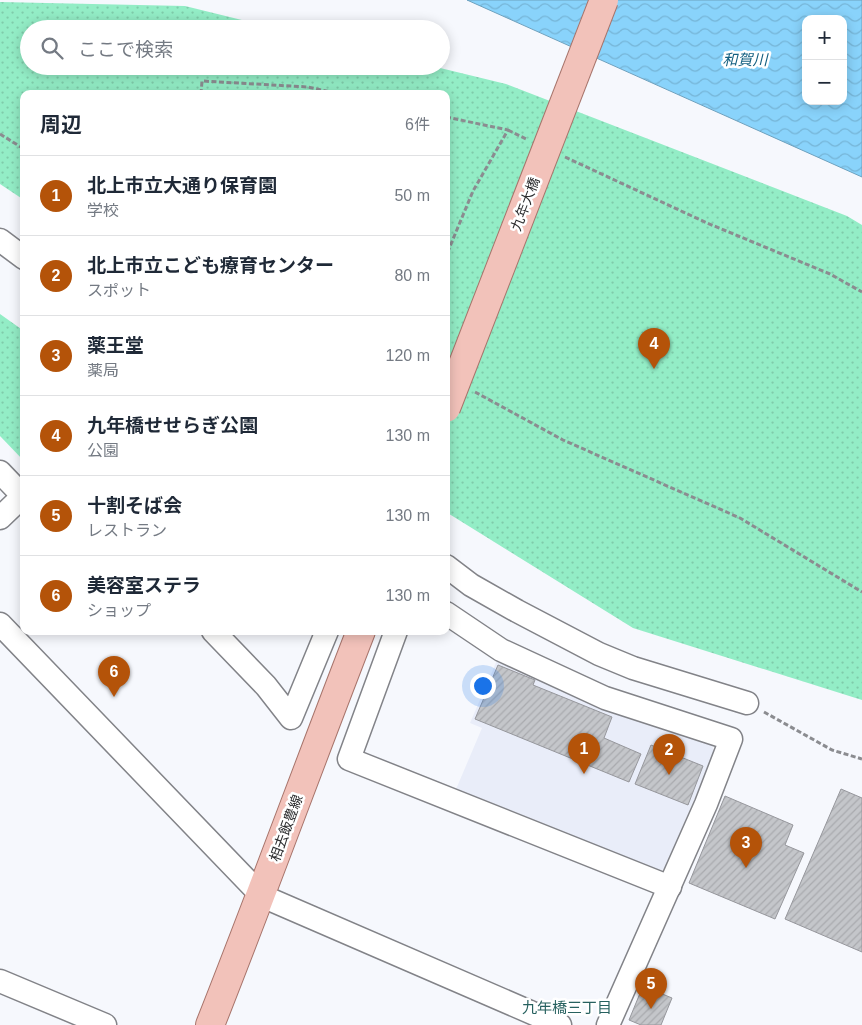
<!DOCTYPE html>
<html lang="ja">
<head>
<meta charset="utf-8">
<style>
  :root { --surface:#fff; --page:#f6f6f7; --text:#1f2937; --muted:#747a83; --line:#e0e1e3; --accent:#b45309 }
  body { margin:0; font-family:Helvetica,"Noto Sans JP",sans-serif; background:var(--page); color:var(--text) }
  .controls { position:absolute; right:15px; top:15px; display:grid; overflow:hidden; border-radius:10px; box-shadow:0 2px 12px #0003 }
  .controls button { width:45px; height:45px; display:grid; place-items:center; padding:0; border:0; border-bottom:1px solid var(--line); background:var(--surface); color:var(--text); font:25px sans-serif }
  .you { position:absolute; left:482px; top:685px; width:18px; height:18px; margin:-12px; border:4px solid #fff; border-radius:50%; background:#1a73e8; box-shadow:0 0 0 8px #1a73e833 }
  .badge { display:grid; place-items:center; width:32px; height:32px; border-radius:50%; background:var(--accent); color:#fff; font-size:16px; font-weight:700 }
  .pin { position:absolute; translate:-50% -41px; filter:drop-shadow(0 1px 2px #0008) }
  .pin::after { content:''; position:absolute; top:26px; width:18px; height:15px; background:inherit; clip-path:polygon(0 0,100% 0,50% 100%) }
  .list { margin:0; padding:0; list-style:none }
  h2 { display:flex; justify-content:space-between; align-items:center; height:65px; margin:0; padding:0 20px; font-size:21px }
  h2 small { font-size:16px; font-weight:400; color:var(--muted) }
  .list li { display:grid; grid-template-columns:32px 1fr auto; gap:15px; align-items:center; box-sizing:border-box; height:80px; padding:0 20px; border-top:1px solid var(--line) }
  .list b { display:block; font-size:19px; white-space:nowrap }
  .list p { margin:0; font-size:16px; white-space:nowrap; color:var(--muted) }
  .list em { font-size:16px; font-style:normal; color:var(--muted) }
  .icon { flex:none; width:28px; height:28px; fill:none; stroke:currentColor; stroke-width:2; stroke-linecap:round; stroke-linejoin:round }
  .map { position:relative; flex:none; width:862px; height:1025px; overflow:hidden }
  .search { position:absolute; background:var(--surface); box-shadow:0 2px 12px #0003; left:20px; top:20px; width:430px; height:55px; display:flex; align-items:center; gap:12px; box-sizing:border-box; padding:0 18px; border-radius:28px; color:var(--muted); font-size:19px }
  .panel { position:absolute; background:var(--surface); box-shadow:0 2px 12px #0003; left:20px; top:90px; width:430px; height:545px; border-radius:10px }
  .map>svg:first-child { display:block }
</style>
</head>
<body>
<div class="map">
<svg width="862" height="1025" viewBox="0 0 862 1025">
  <defs>
    <pattern id="park-dots" width="8" height="8" patternUnits="userSpaceOnUse" patternTransform="scale(1.25)"><rect width="8" height="8" fill="#93edc6"/><path d="M2 2h.1M6 6h.1" fill="none" stroke="#7fcbaa" stroke-width="1.8" stroke-linecap="round"/></pattern>
    <pattern id="water-waves" width="16" height="10" patternUnits="userSpaceOnUse" patternTransform="scale(1.25)"><rect width="16" height="10" fill="#89d3fb"/><path d="M0 5q4-4 8 0t8 0" fill="none" stroke="#76b5d7"/></pattern>
    <pattern id="building-hatch" width="6" height="6" patternUnits="userSpaceOnUse" patternTransform="scale(1.25)"><rect width="6" height="6" fill="#c4c6ca"/><path d="M-1 1l2-2M0 6l6-6M5 7l2-2" fill="none" stroke="#a9aaae"/></pattern>
  </defs>
  <rect width="100%" height="100%" fill="#f6f8fd"/>
  <path fill="#e9edf9" d="M498 658 711 741 714 753 665 868 653 875 454 794 482 728 470 723Z"/>
  <g fill="url(#park-dots)">
    <path d="M0 2 185 6 278 29H29V66H432L506 84 847 216 862 225V700L633 628 446 512V94H24V200L0 184Z"/>
    <path d="M0 314 24 331V461L0 436Z"/>
  </g>
  <path fill="url(#water-waves)" stroke="#6da1be" fill-rule="evenodd" d="M467 0H862V177ZM806 19H843V101H806Z"/>
  <g fill="url(#building-hatch)" stroke="#96979c">
    <path d="M498 665 535 680 533 685 612 717 604 738 641 754 629 782 475 719Z"/>
    <path d="M651 745 703 766 688 805 635 784Z"/>
    <path d="M841 789 862 798V952L785 919Z"/>
    <path d="M725 796 793 825 785 845 804 853 775 919 689 883Z"/>
    <path d="M643 986 672 998 661 1025H641L629 1020Z"/>
  </g>
  <g fill="none" stroke-linecap="round" stroke-linejoin="round">
    <g stroke="#828388" stroke-width="25">
      <g id="minor">
        <path d="M0 240 24 258"/>
        <path d="M0 472 23 496"/>
        <path d="M0 518 24 495"/>
        <path d="M446 566 471 585 517 611 599 654 633 668 747 703"/>
        <path d="M446 613 501 650 605 698 731 739 706 804 608 1025"/>
        <path d="M0 624 262 896 560 1025"/>
        <path d="M213 631 266 686 291 718 327 631"/>
        <path d="M396 631 349 759 670 887"/>
        <path d="M0 981 105 1025"/>
      </g>
    </g>
    <g stroke="#a7746b" stroke-width="30">
      <path id="major" d="M210 1025C262 894 310 762 361 631"/>
    </g>
    <g stroke="#8b8c90" stroke-width="3" stroke-dasharray="5 2.5" stroke-linecap="butt">
      <path d="M201 94 202 81 308 87 340 94"/>
      <path d="M446 117 508 130 473 191 446 256"/>
      <path d="M508 130 528 140"/>
      <path d="M0 134 24 149"/>
      <path d="M565 157 707 223 830 274 862 292"/>
      <path d="M475 392 563 440 740 518 862 592"/>
      <path d="M764 712 832 750 862 759"/>
    </g>
    <use href="#minor" stroke="#fff" stroke-width="22"/>
    <use href="#major" stroke="#f2c2ba" stroke-width="28"/>
    <g stroke="#a7746b" stroke-width="30" stroke-linecap="butt">
      <path id="major-bridge" d="M446 408 604 0"/>
    </g>
    <use href="#major-bridge" stroke="#f2c2ba" stroke-width="28"/>
  </g>
  <g text-anchor="middle" stroke-width="5" stroke-linejoin="round" paint-order="stroke">
    <g font-size="14" fill="#2b2c2e" stroke="#fff">
      <text transform="translate(525 204) rotate(-69)" y="5">九年大橋</text>
      <text transform="translate(286 828) rotate(-70)" y="5">相去飯豊線</text>
    </g>
    <g font-size="15" font-style="italic" fill="#135f80" stroke="#fff">
      <text x="745" y="65">和賀川</text>
    </g>
    <g font-size="15" fill="#27615f" stroke="#fff">
      <text x="567" y="1013">九年橋三丁目</text>
    </g>
  </g>
</svg>
<div class="controls">
<button>+</button>
<button>−</button>
</div>
<div class="you"></div>
<div class="pin badge" style="left:584px;top:774px">1</div>
<div class="pin badge" style="left:669px;top:775px">2</div>
<div class="pin badge" style="left:746px;top:868px">3</div>
<div class="pin badge" style="left:654px;top:369px">4</div>
<div class="pin badge" style="left:651px;top:1009px">5</div>
<div class="pin badge" style="left:114px;top:697px">6</div>
<div class="search"><svg class="icon" aria-label="search" viewBox="0 0 24 24"><circle cx="10" cy="10" r="6"/><path d="M15 15l6 6"/></svg>ここで検索</div>
<section class="panel">
<h2>周辺<small>6件</small></h2>
<ul class="list">
<li><span class="badge">1</span><div><b>北上市立大通り保育園</b><p>学校</p></div><em>50 m</em></li>
<li><span class="badge">2</span><div><b>北上市立こども療育センター</b><p>スポット</p></div><em>80 m</em></li>
<li><span class="badge">3</span><div><b>薬王堂</b><p>薬局</p></div><em>120 m</em></li>
<li><span class="badge">4</span><div><b>九年橋せせらぎ公園</b><p>公園</p></div><em>130 m</em></li>
<li><span class="badge">5</span><div><b>十割そば会</b><p>レストラン</p></div><em>130 m</em></li>
<li><span class="badge">6</span><div><b>美容室ステラ</b><p>ショップ</p></div><em>130 m</em></li>
</ul>
</section>
</div>
</body>
</html>
